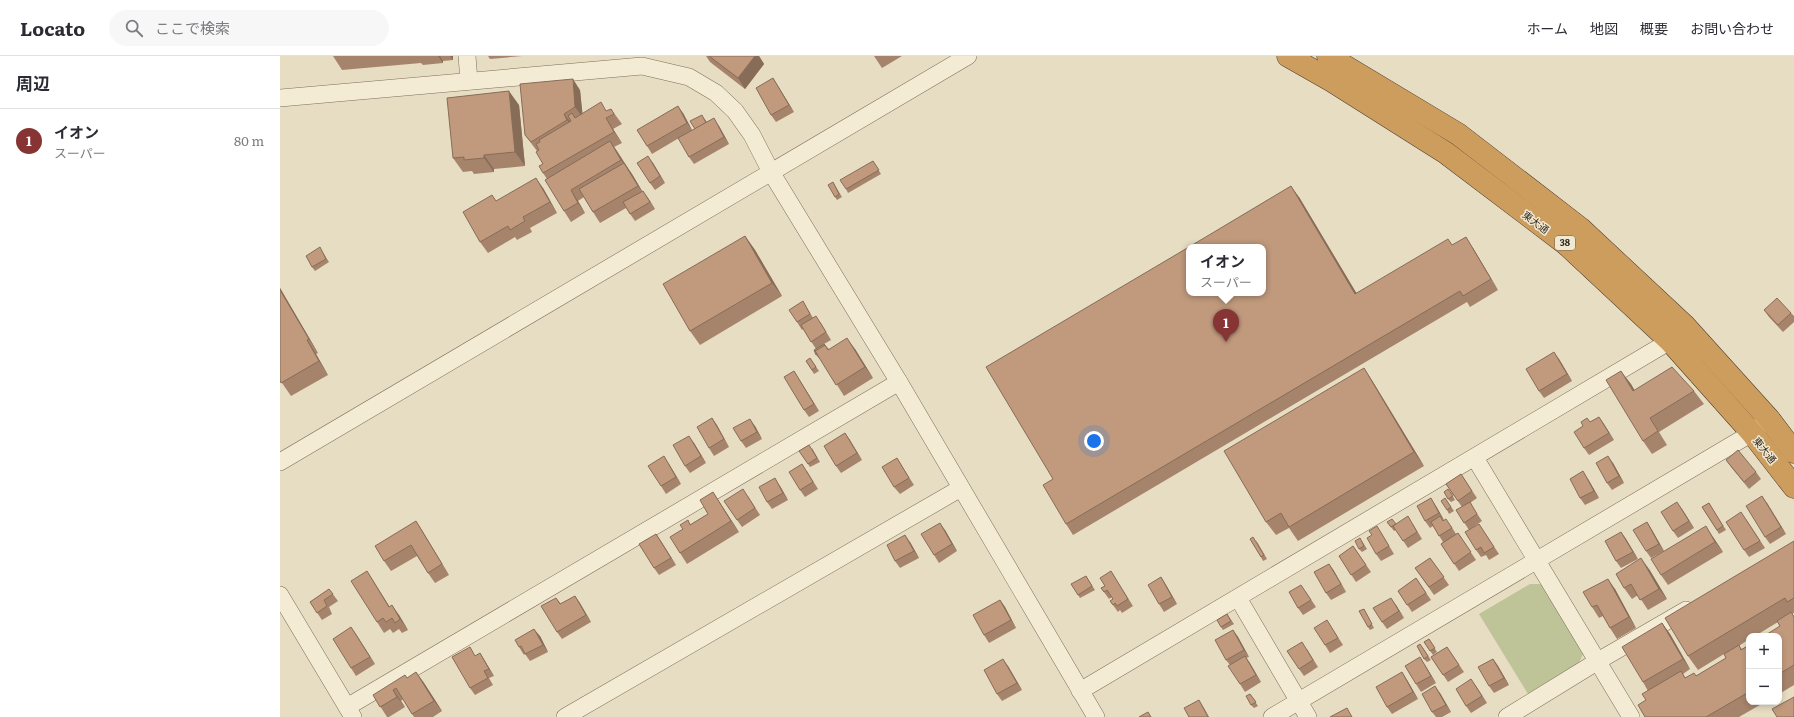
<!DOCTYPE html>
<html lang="ja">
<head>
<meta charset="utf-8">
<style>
  :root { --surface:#fff; --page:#f7f7f7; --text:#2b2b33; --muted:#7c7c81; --line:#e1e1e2; --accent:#863434 }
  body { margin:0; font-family:Literata,"Noto Sans JP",serif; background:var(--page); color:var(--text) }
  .controls { position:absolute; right:12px; bottom:12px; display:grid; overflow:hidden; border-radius:8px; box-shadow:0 2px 6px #0003 }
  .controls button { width:36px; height:36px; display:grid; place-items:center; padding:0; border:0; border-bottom:1px solid var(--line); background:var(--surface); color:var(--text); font:20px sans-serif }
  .you { position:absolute; left:814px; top:385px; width:14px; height:14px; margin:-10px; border:3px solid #fff; border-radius:50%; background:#1a73e8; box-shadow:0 0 0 6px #1a73e833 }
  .badge { display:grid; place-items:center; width:26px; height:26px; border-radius:50%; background:var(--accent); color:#fff; font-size:13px; font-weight:700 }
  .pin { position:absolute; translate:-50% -33px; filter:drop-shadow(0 1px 2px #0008) }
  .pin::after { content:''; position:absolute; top:21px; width:14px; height:12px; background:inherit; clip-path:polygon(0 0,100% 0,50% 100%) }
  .popup { position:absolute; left:906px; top:188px; width:80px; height:52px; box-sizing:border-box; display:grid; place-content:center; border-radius:8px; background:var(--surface); filter:drop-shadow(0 1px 3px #0005); font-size:13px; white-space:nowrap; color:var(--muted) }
  .popup b { font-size:15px; color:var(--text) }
  .popup::after { content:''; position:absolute; left:50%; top:100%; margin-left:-8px; border:8px solid transparent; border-top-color:var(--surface) }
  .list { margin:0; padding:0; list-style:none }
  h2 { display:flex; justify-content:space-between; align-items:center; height:52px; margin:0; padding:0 16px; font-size:17px }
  h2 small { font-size:13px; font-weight:400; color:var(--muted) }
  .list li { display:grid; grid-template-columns:26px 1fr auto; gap:12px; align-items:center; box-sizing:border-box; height:64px; padding:0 16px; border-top:1px solid var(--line) }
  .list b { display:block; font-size:15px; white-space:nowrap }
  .list p { margin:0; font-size:13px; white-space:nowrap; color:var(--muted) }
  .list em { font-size:13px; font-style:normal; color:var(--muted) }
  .icon { flex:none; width:22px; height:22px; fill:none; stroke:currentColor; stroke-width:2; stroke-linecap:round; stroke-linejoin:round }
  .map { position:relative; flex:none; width:1514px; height:661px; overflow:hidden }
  header { display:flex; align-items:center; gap:24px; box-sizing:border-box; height:56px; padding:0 20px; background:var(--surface); border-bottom:1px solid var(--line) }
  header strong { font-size:19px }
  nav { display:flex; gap:22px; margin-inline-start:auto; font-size:14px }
  .search { width:280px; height:36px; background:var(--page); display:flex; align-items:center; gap:10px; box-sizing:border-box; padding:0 14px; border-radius:22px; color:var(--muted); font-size:15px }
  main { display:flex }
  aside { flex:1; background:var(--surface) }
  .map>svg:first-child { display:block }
</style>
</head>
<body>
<header>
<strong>Locato</strong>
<div class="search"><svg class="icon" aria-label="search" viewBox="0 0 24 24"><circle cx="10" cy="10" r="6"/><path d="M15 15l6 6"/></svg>ここで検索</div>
<nav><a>ホーム</a><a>地図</a><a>概要</a><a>お問い合わせ</a></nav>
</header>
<main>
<aside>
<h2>周辺<small></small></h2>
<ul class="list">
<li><span class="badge">1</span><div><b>イオン</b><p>スーパー</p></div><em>80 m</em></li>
</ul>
</aside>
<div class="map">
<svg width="1514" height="661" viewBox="0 0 1514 661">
  <rect width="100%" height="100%" fill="#e7ddc3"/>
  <path fill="#bec498" d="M1250 528H1261L1303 598 1299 607 1248 638 1199 558Z"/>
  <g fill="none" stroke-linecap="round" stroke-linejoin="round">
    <g stroke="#7f6f5c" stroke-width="18">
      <g id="minor">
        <path d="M187 0 189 25"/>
        <path d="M0 42 362 10 409 21 436 37 455 55 472 79 491 116 619 326 816 661"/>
        <path d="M1195 402 1351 661"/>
        <path d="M0 406 688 0"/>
        <path d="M0 539 73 661"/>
        <path d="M958 542 1028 661"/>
        <path d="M800 635 1390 285 1399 277"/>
        <path d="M67 651 619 326"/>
        <path d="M285 661 681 432"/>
        <path d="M992 661 1472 377 1481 369"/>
        <path d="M1227 661 1318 605 1406 554"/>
      </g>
    </g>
    <g stroke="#4d3e30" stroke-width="23">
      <g id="highway">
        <path d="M1008 0 1052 25 1166 97 1286 188 1390 285 1472 377 1514 431"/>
        <path d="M1048 0 1178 78 1300 172 1405 270 1489 363 1514 396"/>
      </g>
    </g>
    <use href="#minor" stroke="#f4ebd5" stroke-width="17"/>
    <use href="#highway" stroke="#cd9d5e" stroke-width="22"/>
  </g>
  <g fill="#a6846c">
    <path d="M53 0H173V4L163 5V7L143 9 141 7 62 14Z"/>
    <path d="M208 0H242L210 3Z"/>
    <path d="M426 0H479L484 8 465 33 430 6Z"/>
    <path d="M594 0H622L602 12Z"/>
    <path d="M493 22 498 30 514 56 496 66 491 59Z"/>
    <path d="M300 34 302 57 327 55 331 53 342 68 333 73 342 87 334 91 352 118 362 135 368 142 375 153 355 165 346 152 320 167 313 156 304 141 298 145 305 157 291 166 284 155 267 123 263 117V108L257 95 245 79Z"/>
    <path d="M239 49 245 110 214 113V116L194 118 192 115 183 116 173 102Z"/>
    <path d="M403 57 412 74 415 73 424 62 427 66 439 70 449 88 414 108 409 101 399 82 372 98 367 90Z"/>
    <path d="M593 105 601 118 568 137 566 133Z"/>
    <path d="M373 107 385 127 375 134 370 127Z"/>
    <path d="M553 126 562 141 557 144 555 141Z"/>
    <path d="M263 132 277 157 250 172 252 176 237 184 235 181 208 197 200 186 216 145Z"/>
    <path d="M1019 141 1076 237 1172 189 1193 192 1218 234 1190 251 1187 246 793 479 786 468 773 423Z"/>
    <path d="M465 180 475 194 502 240 420 289 410 275Z"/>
    <path d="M42 195 49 206 35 215 32 211Z"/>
    <path d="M0 232 38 297 36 298 48 319 11 340 0 324Z"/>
    <path d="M523 245 533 262 541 267 551 284 544 288 549 293H575L593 322 564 340 540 302H539L536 299V293L523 273 522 274 517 266Z"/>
    <path d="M1484 254 1511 257 1514 260V266L1503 276 1489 261Z"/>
    <path d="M530 302 539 315 534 318 526 305Z"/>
    <path d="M1279 303 1292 325 1264 342 1259 335Z"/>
    <path d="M1084 312 1093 326 1144 410 1018 485 1009 472 996 479 986 466Z"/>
    <path d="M514 315 539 355 529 361 524 354Z"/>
    <path d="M1351 328 1354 334 1414 335 1424 348 1379 376 1387 389 1372 398 1363 385Z"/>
    <path d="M1319 361 1334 384 1309 399 1304 392 1310 366Z"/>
    <path d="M432 362 449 391 434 400 429 392Z"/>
    <path d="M475 370 482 383 466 392 461 385Z"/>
    <path d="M565 377 582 404 561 417 556 410Z"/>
    <path d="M414 387 426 407 410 417 405 410Z"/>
    <path d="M532 392 540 406 530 411 528 408Z"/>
    <path d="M617 402 634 429 620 438 614 431Z"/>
    <path d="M1446 404 1476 416 1481 423 1469 433 1451 411Z"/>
    <path d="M1333 407 1344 427 1332 434 1327 427Z"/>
    <path d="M389 408 401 428 386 438 381 430Z"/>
    <path d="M527 415 538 433 525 441 520 434Z"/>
    <path d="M1181 418 1197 442 1190 447 1202 465 1189 474 1176 454 1182 451 1166 428Z"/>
    <path d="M1308 423 1319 442 1305 449 1300 442Z"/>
    <path d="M500 430 508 444 492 453 487 446Z"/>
    <path d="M433 436 459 476 407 508 400 497 403 473 428 458Z"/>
    <path d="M1171 437 1175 444 1171 446 1168 443Z"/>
    <path d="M468 440 480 459 462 471 457 464Z"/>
    <path d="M1165 442 1174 455 1169 458 1167 454Z"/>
    <path d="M1429 447 1446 474 1439 478 1422 451Z"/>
    <path d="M1487 447 1506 478 1490 488 1485 481Z"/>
    <path d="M1156 450 1164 464 1171 470 1176 478 1178 477 1196 504 1179 515 1161 488 1163 486 1153 470 1150 472 1145 465Z"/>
    <path d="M1402 453 1414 472 1398 482 1393 475Z"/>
    <path d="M1466 463 1485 492 1469 501 1464 494Z"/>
    <path d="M136 465 143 476 169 519 155 527 148 517 137 500 111 515 104 505Z"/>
    <path d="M1107 466 1116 468H1133L1142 483 1128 492 1116 474 1114 475Z"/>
    <path d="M1367 466 1372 474 1384 495 1371 502 1366 495Z"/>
    <path d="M1199 468 1219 498 1209 504 1206 499 1201 501 1196 494Z"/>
    <path d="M665 474 677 495 659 507 654 499Z"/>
    <path d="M1341 476 1346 483 1358 503 1341 512 1336 505Z"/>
    <path d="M376 478 396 509 379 519 374 512Z"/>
    <path d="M1102 478 1114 498 1101 505 1096 498 1092 479Z"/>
    <path d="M1433 481 1443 496 1388 529 1381 519Z"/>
    <path d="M976 484 987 503 983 505 981 501Z"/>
    <path d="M1082 485 1087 493 1082 496 1079 493Z"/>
    <path d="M1514 485V557L1512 558 1514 560V629L1499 638V580L1500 570 1498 566 1475 580H1469V583L1459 590 1462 593 1469 589V646H1485L1459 661H1365L1366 644 1368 635 1363 626 1382 567 1390 578 1410 613 1403 618 1405 622 1416 620 1446 602 1444 598 1418 614 1408 600Z"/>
    <path d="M630 486 639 502 620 512 615 505Z"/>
    <path d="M1073 490 1091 516 1076 526 1059 500Z"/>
    <path d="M1150 502 1169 529 1154 539 1135 512Z"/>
    <path d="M1049 508 1054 515 1066 536 1051 544 1046 537Z"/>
    <path d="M1369 513 1387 543 1368 554 1358 539 1352 543 1344 532Z"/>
    <path d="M87 515 94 526 109 550 119 559 128 574 122 577 119 573 113 577 110 573 104 577 97 566Z"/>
    <path d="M831 515 853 550 842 557 840 554 838 556 830 545 833 543 832 541 829 543 821 532 825 530Z"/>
    <path d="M806 520 815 534 800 542 798 539Z"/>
    <path d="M881 521 886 529 897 548 884 556 879 548Z"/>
    <path d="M1136 522 1151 544 1132 556 1118 535Z"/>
    <path d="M49 533 58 545 49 551 52 558 42 564 30 546Z"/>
    <path d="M1335 533 1356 572 1337 583 1330 572 1323 560 1319 562 1312 551Z"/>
    <path d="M1026 536 1036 551 1023 559 1018 552Z"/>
    <path d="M295 540 311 566 282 583 277 576 276 542 281 548Z"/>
    <path d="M720 544 725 551 736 572 709 587 704 579Z"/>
    <path d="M1116 549 1124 562 1107 573 1102 566Z"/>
    <path d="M1086 557 1094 572 1090 574 1088 571Z"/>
    <path d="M947 558 954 568 943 574 941 571Z"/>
    <path d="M1047 564 1063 589 1050 597 1045 589Z"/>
    <path d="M71 571 95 608 76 620 71 612Z"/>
    <path d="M953 574 958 581 969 601 966 602 981 626 965 636 960 628 950 609 946 604Z"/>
    <path d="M260 580 268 596 250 605 245 598 244 599 239 591Z"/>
    <path d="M1149 583 1157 596 1153 599 1144 586Z"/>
    <path d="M1167 591 1184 616 1168 626 1151 601Z"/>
    <path d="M1143 592 1151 604 1147 606 1144 603Z"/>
    <path d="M1027 593 1038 611 1024 620 1019 613Z"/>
    <path d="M200 597 214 620 209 622 213 629 195 639 190 632 196 600Z"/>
    <path d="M1213 603 1218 610 1229 629 1214 637 1209 630Z"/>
    <path d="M1145 609 1156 627 1141 636 1136 628Z"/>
    <path d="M728 610 742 634 722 645 717 638Z"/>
    <path d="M136 616 144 627 162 655 153 661H134L123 643 121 645 125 651 109 661H107L93 639 128 622Z"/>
    <path d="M1122 616 1127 624 1138 643 1112 658 1107 651Z"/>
    <path d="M1191 623 1207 647 1191 657 1186 650Z"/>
    <path d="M1160 637 1171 656 1162 661H1156L1152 656Z"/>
    <path d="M970 638 978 650 974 652 971 649Z"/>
  </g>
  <g fill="#876c58">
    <path d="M158 0H160L163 5V7Z"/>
    <path d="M170 0H173V4Z"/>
    <path d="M475 0H479L484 8 465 33 458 22Z"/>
    <path d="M493 22 498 30 514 56 509 49Z"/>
    <path d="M293 23 300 34 303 62 295 51Z"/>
    <path d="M229 35 239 49 245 110 235 96Z"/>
    <path d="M398 50 403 57 412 74 407 67Z"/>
    <path d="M284 58 292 68 295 75 287 64Z"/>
    <path d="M326 62 333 73 342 87 334 76Z"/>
    <path d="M434 62 439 70 449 88 444 81Z"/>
    <path d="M330 85 337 95 349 114 341 104Z"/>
    <path d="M204 99 214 113V116L204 102Z"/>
    <path d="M368 100 373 107 385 127 380 120Z"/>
    <path d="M344 107 352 118 365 140 358 130Z"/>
    <path d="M256 122 263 132 277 157 270 146Z"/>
    <path d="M1011 130 1019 141 1083 248 1075 238Z"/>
    <path d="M291 134 298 145 305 157 298 147Z"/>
    <path d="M363 135 368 142 375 153 370 146Z"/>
    <path d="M465 180 475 194 502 240 492 227Z"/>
    <path d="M1186 181 1193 192 1218 234 1211 223Z"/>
    <path d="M0 232 38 297 29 283 0 234Z"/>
    <path d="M567 282 575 293 593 322 585 311Z"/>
    <path d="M27 284 36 298 48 319 39 305Z"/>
    <path d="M1274 296 1279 303 1292 325 1287 318Z"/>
    <path d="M1084 312 1093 326 1144 410 1134 396Z"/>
    <path d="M514 315 539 355 534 348Z"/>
    <path d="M1341 315 1351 328 1363 349 1353 335Z"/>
    <path d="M1319 361 1324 368 1334 384 1329 377Z"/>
    <path d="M432 362 437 369 449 391 444 383Z"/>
    <path d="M470 363 475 370 482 383 477 376Z"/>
    <path d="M565 377 570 384 582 404 577 397Z"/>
    <path d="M409 380 414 387 426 407 421 400Z"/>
    <path d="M384 400 389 408 401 428 396 421Z"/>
    <path d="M1328 400 1333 407 1344 427 1339 420Z"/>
    <path d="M1303 415 1308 423 1319 442 1314 435Z"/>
    <path d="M495 422 500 430 508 444 503 437Z"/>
    <path d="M433 436 440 447 459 476 451 465Z"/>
    <path d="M1482 440 1487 447 1506 478 1501 471Z"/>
    <path d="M1151 442 1156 450 1164 464 1159 457Z"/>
    <path d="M1397 446 1402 453 1414 472 1409 465Z"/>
    <path d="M136 465 143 476 169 519 162 508Z"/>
    <path d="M1367 466 1372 474 1384 495 1379 488Z"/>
    <path d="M660 467 665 474 677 495 672 488Z"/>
    <path d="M1426 470 1433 481 1443 496 1435 486Z"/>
    <path d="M1341 476 1346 483 1358 503 1353 496Z"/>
    <path d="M376 478 381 485 396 509 391 502Z"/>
    <path d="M625 479 630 486 639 502 634 495Z"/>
    <path d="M1361 502 1369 513 1387 543 1379 533Z"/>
    <path d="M1049 508 1054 515 1066 536 1061 528Z"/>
    <path d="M87 515 94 526 116 561 109 551Z"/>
    <path d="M881 521 886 529 897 548 892 541Z"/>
    <path d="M1328 523 1335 533 1356 572 1349 561Z"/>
    <path d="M295 540 300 547 311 566 306 559Z"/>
    <path d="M1111 542 1116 549 1124 562 1119 555Z"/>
    <path d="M720 544 725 551 736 572 731 564Z"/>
    <path d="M112 549 119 559 128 574 120 563Z"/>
    <path d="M1382 567 1390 578 1410 613 1403 603Z"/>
    <path d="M71 571 76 578 95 608 90 601Z"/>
    <path d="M254 573 260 580 268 596 263 589Z"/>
    <path d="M953 574 958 581 969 601 964 594Z"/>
    <path d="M200 597 205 605 214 620 209 613Z"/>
    <path d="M965 600 970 607 981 626 976 619Z"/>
    <path d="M1140 601 1145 609 1156 627 1151 620Z"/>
    <path d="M723 603 728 610 742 634 737 627Z"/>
    <path d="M1213 603 1218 610 1229 629 1224 622Z"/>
    <path d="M136 616 144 627 162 655 154 645Z"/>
    <path d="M1122 616 1127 624 1138 643 1133 636Z"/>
    <path d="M1191 623 1196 630 1207 647 1202 640Z"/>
    <path d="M1155 630 1160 637 1171 656 1166 649Z"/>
    <path d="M113 634 121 645 125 651 117 641Z"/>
    <path d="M919 644 924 652 929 661H928Z"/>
  </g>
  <g fill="#c19a7d" stroke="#876c58">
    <path d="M429 0H475L458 22Z"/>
    <path d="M493 22 509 49 491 59 476 32Z"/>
    <path d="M293 23 295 51 284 58 287 64 251 86 245 79 240 28Z"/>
    <path d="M229 35 235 96 204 99V102L184 104V101L173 102 167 42Z"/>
    <path d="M321 46 326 55 331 53 334 58 326 62 334 76 263 117 259 110 263 108 256 96 259 94 256 88 260 86 259 84 291 65 288 60 292 57 295 62Z"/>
    <path d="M398 50 407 67 367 90 357 74Z"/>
    <path d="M422 59 426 67 415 73 410 65Z"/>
    <path d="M434 62 444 81 409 101 398 82Z"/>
    <path d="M330 85 341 104 291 134 298 147 284 155 265 124Z"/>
    <path d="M368 100 380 120 370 127 357 107Z"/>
    <path d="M593 105 599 114 566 133 560 124Z"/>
    <path d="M344 107 358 130 313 156 299 133Z"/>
    <path d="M256 122 270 146 243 161 245 165 230 174 228 170 200 186 183 156 212 139 216 145Z"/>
    <path d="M553 126 559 138 555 141 548 129Z"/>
    <path d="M1011 130 1075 238 1168 183 1172 189 1186 181 1211 223 1183 240 1180 235 786 468 763 429 773 423 706 311 909 191V237H983V191H909Z"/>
    <path d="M363 135 370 146 350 158 343 146Z"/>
    <path d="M465 180 492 227 410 275 383 228Z"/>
    <path d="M40 191 46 203 32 211 26 200Z"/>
    <path d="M0 234 29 283 27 284 39 305 1 327 0 324Z"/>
    <path d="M1497 242 1511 257 1498 269 1484 254Z"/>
    <path d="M523 245 530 258 517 266 509 254Z"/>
    <path d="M536 260 546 276 531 286 521 269Z"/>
    <path d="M567 282 585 311 556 329 535 295 545 289 548 294Z"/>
    <path d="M544 288 545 289 535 295 537 298 536 299 534 294Z"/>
    <path d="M1274 296 1287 318 1259 335 1246 313Z"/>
    <path d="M530 302 536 311 532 314 526 305Z"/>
    <path d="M1392 311 1414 335 1370 362 1378 375 1363 385 1326 324 1341 315 1353 335Z"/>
    <path d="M1084 312 1134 396 1009 471 1001 457 986 466 944 395Z"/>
    <path d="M514 315 534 348 524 354 504 321Z"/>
    <path d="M1319 361 1329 377 1304 392 1294 376 1303 370 1301 366 1307 362 1310 366Z"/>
    <path d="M432 362 444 383 429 392 417 371Z"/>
    <path d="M470 363 477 376 461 385 453 372Z"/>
    <path d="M565 377 577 397 556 410 544 390Z"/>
    <path d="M409 380 421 400 405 410 393 389Z"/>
    <path d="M529 389 537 402 528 408 519 395Z"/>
    <path d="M1458 394 1476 416 1464 426 1446 404Z"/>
    <path d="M384 400 396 421 381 430 368 410Z"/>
    <path d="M1328 400 1339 420 1327 427 1316 407Z"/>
    <path d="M617 402 629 422 614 431 602 411Z"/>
    <path d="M522 408 533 426 520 434 509 416Z"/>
    <path d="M1303 415 1314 435 1300 442 1290 423Z"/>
    <path d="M1181 418 1192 435 1178 445 1166 428Z"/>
    <path d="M495 422 503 437 487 446 479 431Z"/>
    <path d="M463 433 475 452 457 464 444 445Z"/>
    <path d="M1168 433 1173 440 1168 443 1164 436Z"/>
    <path d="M433 436 451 465 400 497 390 481 403 473 400 469 408 464 410 469 428 458 420 444Z"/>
    <path d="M1482 440 1501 471 1485 481 1466 450Z"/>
    <path d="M1151 442 1159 457 1145 465 1137 450Z"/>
    <path d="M1165 442 1171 451 1167 454 1161 445Z"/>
    <path d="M1190 446 1197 458 1184 467 1176 454Z"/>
    <path d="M1397 446 1409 465 1393 475 1381 456Z"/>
    <path d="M1429 447 1443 470 1437 474 1422 451Z"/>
    <path d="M1461 456 1480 485 1464 494 1446 466Z"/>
    <path d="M1128 460 1137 476 1123 485 1113 470Z"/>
    <path d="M1160 460 1163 465 1166 463 1172 472 1159 480 1151 466Z"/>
    <path d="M1112 463 1116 468 1111 471 1107 466Z"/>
    <path d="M136 465 162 508 148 517 131 489 104 505 95 490Z"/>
    <path d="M1367 466 1379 488 1366 495 1353 474Z"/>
    <path d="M660 467 672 488 654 499 641 478Z"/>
    <path d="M1199 468 1214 491 1204 497 1201 491 1196 494 1185 476Z"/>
    <path d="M1097 470 1109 490 1096 498 1087 482 1092 479 1089 475Z"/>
    <path d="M1426 470 1435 486 1381 519 1371 503Z"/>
    <path d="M1341 476 1353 496 1336 505 1325 485Z"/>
    <path d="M1178 477 1191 496 1174 508 1161 488Z"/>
    <path d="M376 478 391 502 374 512 359 488Z"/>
    <path d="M625 479 634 495 615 505 607 489Z"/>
    <path d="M973 481 984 499 981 501 970 483Z"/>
    <path d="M1080 482 1084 490 1079 493 1075 485Z"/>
    <path d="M1514 485V542L1507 546 1505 542 1408 600 1385 562Z"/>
    <path d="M1073 490 1086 509 1071 519 1059 500Z"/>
    <path d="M1150 502 1164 521 1149 531 1135 512Z"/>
    <path d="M1361 502 1379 533 1360 544 1351 528 1344 532 1336 518Z"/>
    <path d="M1049 508 1061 528 1046 537 1034 516Z"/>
    <path d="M87 515 109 551 112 549 120 563 115 567 112 562 106 566 103 562 97 566 71 525Z"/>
    <path d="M831 515 848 543 837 550 835 547 833 549 830 545 833 543 827 534 824 536 821 532 825 530 820 522Z"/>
    <path d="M806 520 812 530 798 539 791 528Z"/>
    <path d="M881 521 892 541 879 548 868 529Z"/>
    <path d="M1136 522 1146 537 1127 549 1118 535Z"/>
    <path d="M1328 523 1349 561 1330 572 1317 549 1312 551 1303 536Z"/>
    <path d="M1021 529 1031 544 1018 552 1009 536Z"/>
    <path d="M49 533 53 538 44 544 47 550 37 557 30 546Z"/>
    <path d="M295 540 306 559 277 576 261 550 276 542 280 548Z"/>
    <path d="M1111 542 1119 555 1102 566 1093 552Z"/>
    <path d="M720 544 731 564 704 579 693 559Z"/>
    <path d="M1084 553 1092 568 1088 571 1079 555Z"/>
    <path d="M1511 556 1514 561V609L1499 618V580H1484L1500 570 1497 565Z"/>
    <path d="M947 558 951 565 941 571 937 564Z"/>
    <path d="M1047 564 1058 582 1045 589 1034 572Z"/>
    <path d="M1382 567 1403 603 1363 626 1342 591Z"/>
    <path d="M71 571 90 601 71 612 53 583Z"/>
    <path d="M254 573 263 589 245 598 241 590 239 591 235 584Z"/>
    <path d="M953 574 964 594 946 604 935 584Z"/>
    <path d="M1149 583 1155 592 1150 595 1144 586Z"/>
    <path d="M1022 586 1033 604 1019 613 1007 595Z"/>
    <path d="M1140 588 1148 600 1144 603 1137 590Z"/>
    <path d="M1459 589 1461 594 1469 589V636L1426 661H1365L1358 649 1366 644 1362 638 1401 615 1405 622 1414 617 1416 620 1446 602 1444 598Z"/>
    <path d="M190 591 195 600 200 597 209 613 204 615 208 622 190 632 172 601Z"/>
    <path d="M1167 591 1179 609 1163 619 1151 601Z"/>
    <path d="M965 600 976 619 960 628 948 610Z"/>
    <path d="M1140 601 1151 620 1136 628 1125 610Z"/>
    <path d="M723 603 737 627 717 638 704 614Z"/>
    <path d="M1213 603 1224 622 1209 630 1198 611Z"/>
    <path d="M136 616 154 645 132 658 116 632 113 634 117 641 100 651 93 639 125 619 127 622Z"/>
    <path d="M1122 616 1133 636 1107 651 1096 631Z"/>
    <path d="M1191 623 1202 640 1186 650 1176 633Z"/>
    <path d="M1155 630 1166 649 1152 656 1142 638Z"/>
    <path d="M970 638 976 646 971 649 966 640Z"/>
    <path d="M1514 641V661H1497L1492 653Z"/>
    <path d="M919 644 928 661H909L904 652Z"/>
    <path d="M1067 652 1072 661H1050Z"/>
    <path d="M868 656 871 661H859Z"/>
  </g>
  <g text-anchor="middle" stroke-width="3" stroke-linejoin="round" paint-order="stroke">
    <rect fill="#f0e8d1" stroke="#6a6254" stroke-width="1" x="1275" y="180" width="20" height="14" rx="3"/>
    <g font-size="9" font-weight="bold" fill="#31281e">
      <text x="1285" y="190">38</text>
    </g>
    <g font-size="10" fill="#31281e" stroke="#f0e8d1">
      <text transform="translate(1256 166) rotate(37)" y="4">東大通</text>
      <text transform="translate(1485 394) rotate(52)" y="4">東大通</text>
    </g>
  </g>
</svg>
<div class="controls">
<button>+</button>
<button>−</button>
</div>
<div class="you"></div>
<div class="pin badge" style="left:946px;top:286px">1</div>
<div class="popup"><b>イオン</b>スーパー</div>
</div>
</main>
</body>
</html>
